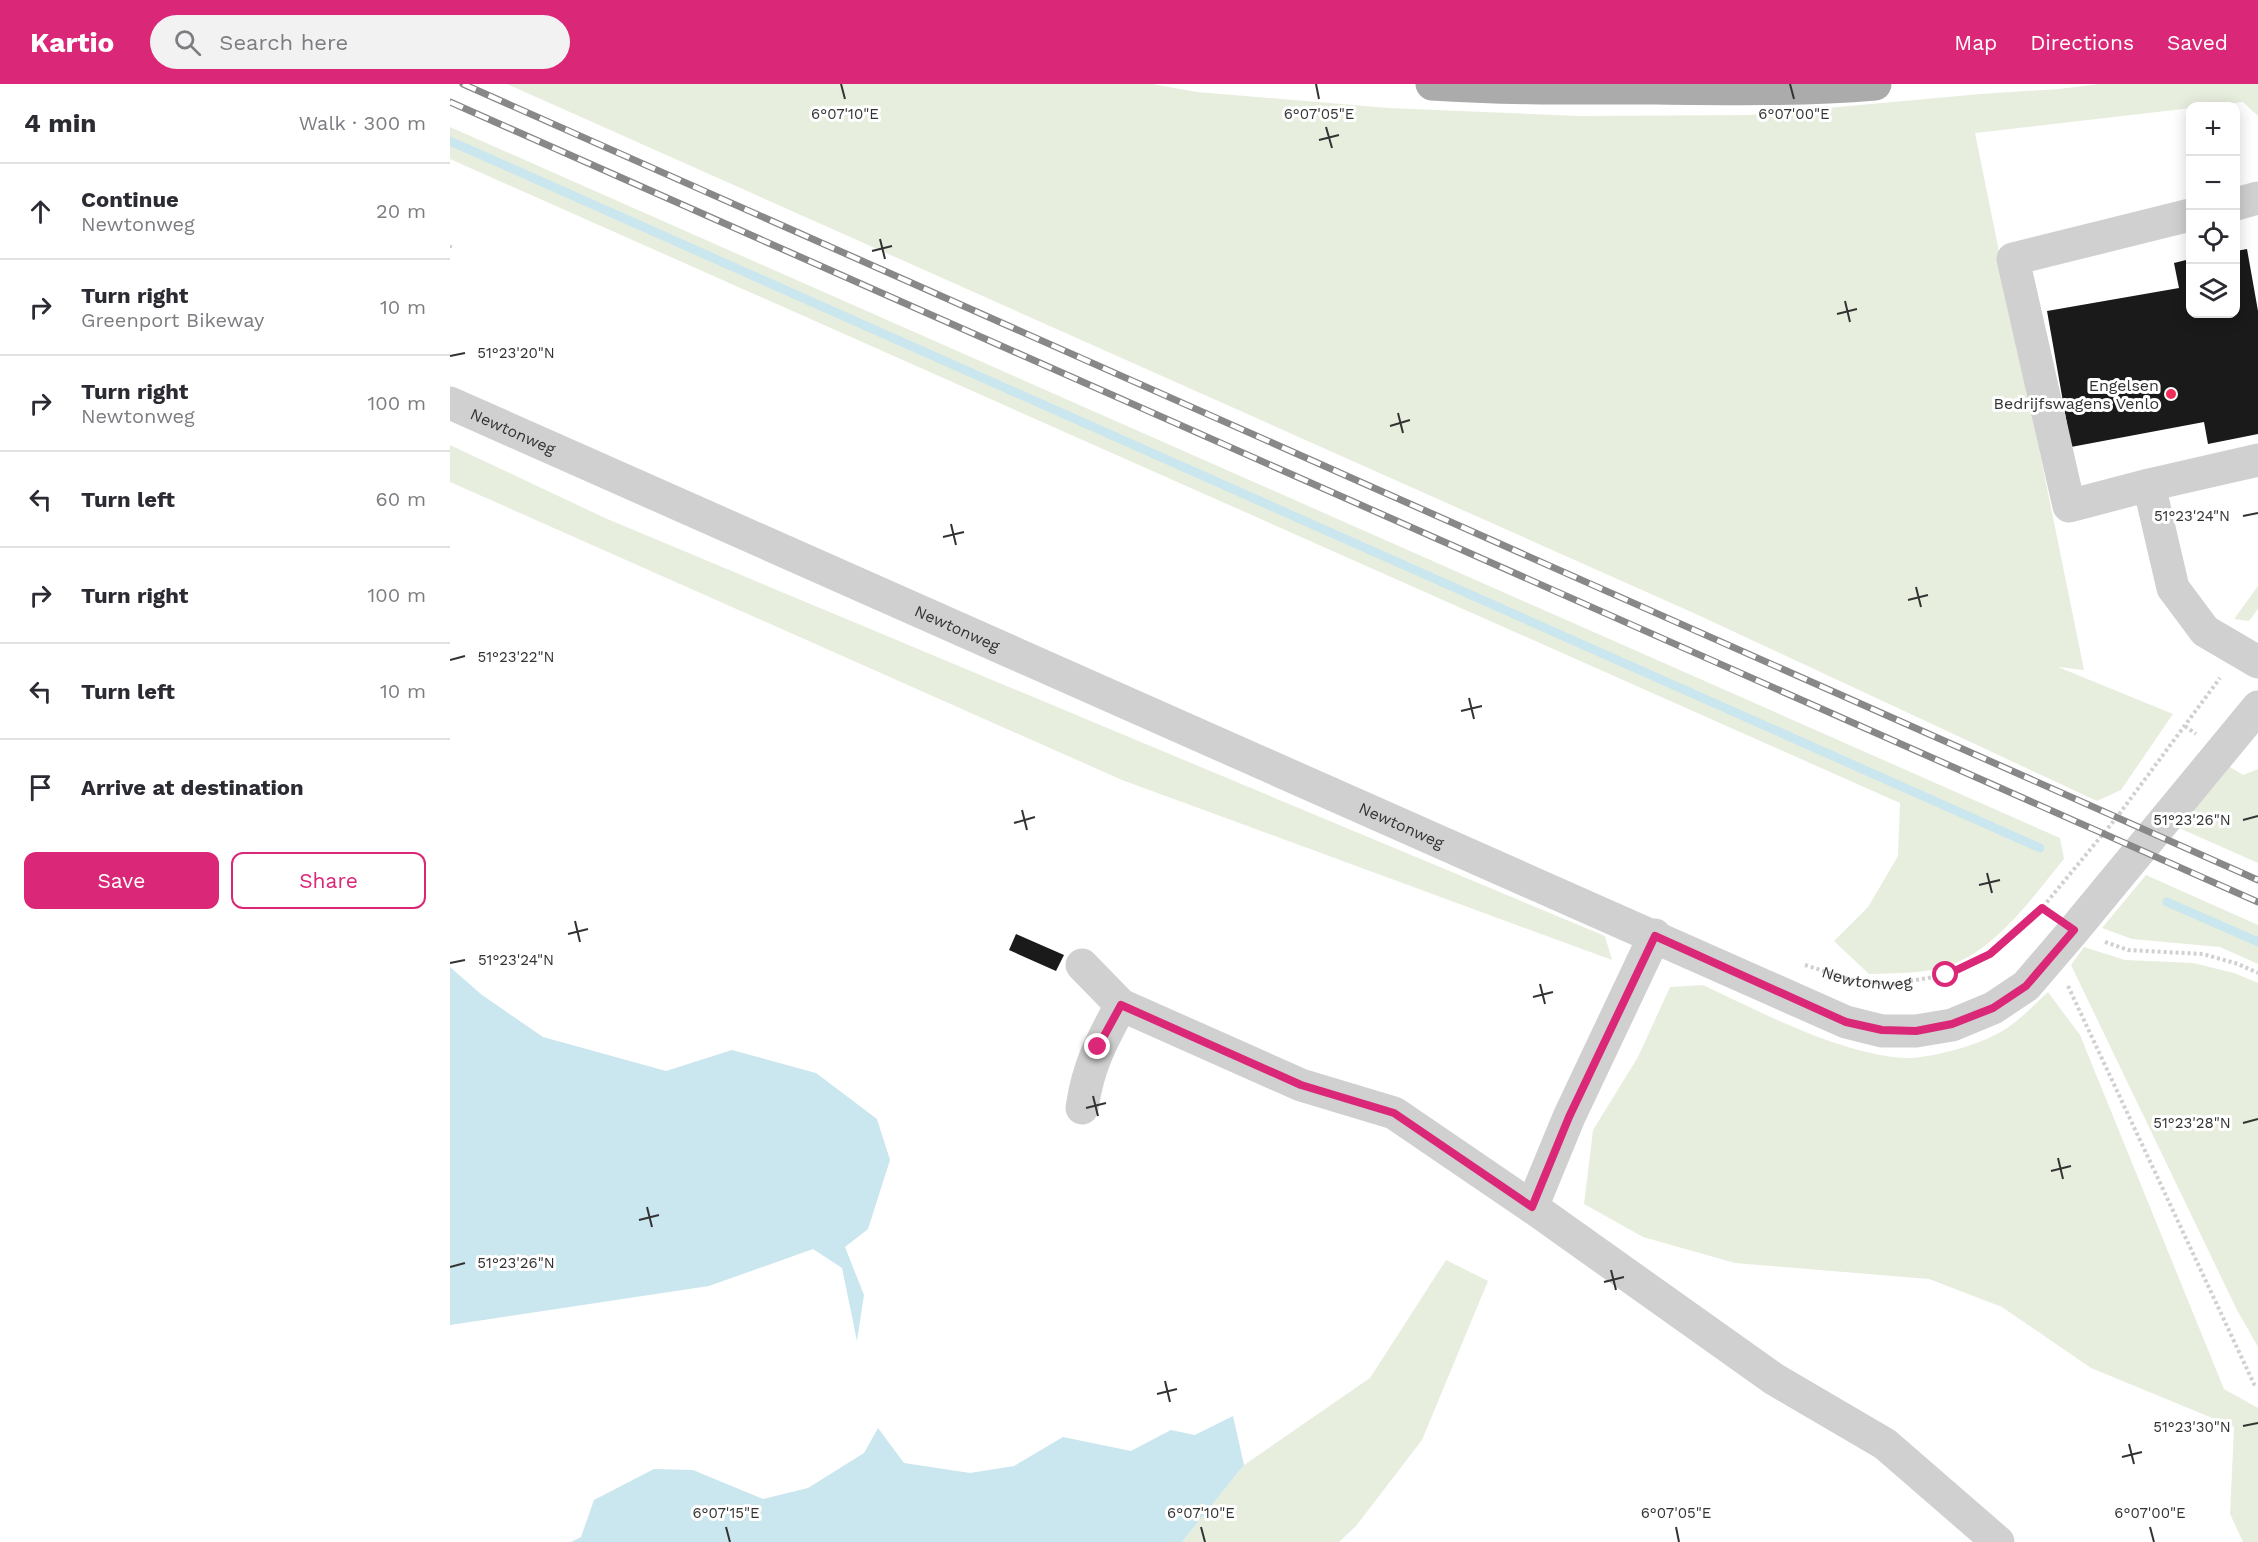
<!DOCTYPE html>
<html lang="en">
<head>
<meta charset="utf-8">
<style>
  :root { --surface:#fff; --page:#f2f2f3; --text:#2b2b33; --muted:#7c7c81; --line:#e1e1e2; --accent:#db2777 }
  body { margin:0; font-family:"Work Sans",sans-serif; background:var(--page); color:var(--text) }
  .controls { position:absolute; right:18px; top:18px; display:grid; overflow:hidden; border-radius:12px; box-shadow:0 3px 15px #0003 }
  .controls button { width:54px; height:54px; display:grid; place-items:center; padding:0; border:0; border-bottom:2px solid var(--line); background:var(--surface); color:var(--text); font:30px sans-serif }
  .stop { position:absolute; width:18px; height:18px; margin:-14px; border:4px solid #db2777; border-radius:50%; background:#fff }
  .stop.end { background:#db2777; border-color:#fff; box-shadow:0 2px 6px #0008 }
  .list { margin:0; padding:0; list-style:none }
  h2 { display:flex; justify-content:space-between; align-items:center; height:78px; margin:0; padding:0 24px; font-size:26px }
  h2 small { font-size:20px; font-weight:400; color:var(--muted) }
  .list li { display:grid; grid-template-columns:39px 1fr auto; gap:18px; align-items:center; box-sizing:border-box; height:96px; padding:0 24px; border-top:2px solid var(--line) }
  .list b { display:block; font-size:22px; white-space:nowrap }
  .list p { margin:0; font-size:20px; white-space:nowrap; color:var(--muted) }
  .list em { font-size:20px; font-style:normal; color:var(--muted) }
  .actions { display:flex; gap:12px; padding:18px 24px }
  .actions a { flex:1; padding:14px 0; border:2px solid var(--accent); border-radius:12px; text-align:center; font-size:21px; color:var(--accent) }
  .actions .main { background:var(--accent); color:#fff }
  .icon { flex:none; width:33px; height:33px; fill:none; stroke:currentColor; stroke-width:2; stroke-linecap:round; stroke-linejoin:round }
  .map { position:relative; flex:none; width:1808px; height:1458px; overflow:hidden }
  header { display:flex; align-items:center; gap:36px; box-sizing:border-box; height:84px; padding:0 30px; background:var(--accent); color:#fff }
  header strong { font-size:28px }
  nav { display:flex; gap:33px; margin-inline-start:auto; font-size:21px }
  .search { width:420px; height:54px; background:var(--page); display:flex; align-items:center; gap:15px; box-sizing:border-box; padding:0 21px; border-radius:33px; color:var(--muted); font-size:22px }
  main { display:flex }
  aside { flex:1; background:var(--surface) }
  .map>svg:first-child { display:block }
</style>
</head>
<body>
<header>
<strong>Kartio</strong>
<div class="search"><svg class="icon" aria-label="search" viewBox="0 0 24 24"><circle cx="10" cy="10" r="6"/><path d="M15 15l6 6"/></svg>Search here</div>
<nav><a>Map</a><a>Directions</a><a>Saved</a></nav>
</header>
<main>
<aside>
<h2>4 min<small>Walk · 300 m</small></h2>
<ul class="list">
<li><svg class="icon" aria-label="ahead" viewBox="0 0 24 24"><path d="M12 20V5M6 11l6-6 6 6"/></svg><div><b>Continue</b><p>Newtonweg</p></div><em>20 m</em></li>
<li><svg class="icon" aria-label="right" viewBox="0 0 24 24"><path d="M7 20v-9h11M14 6l5 5-5 5"/></svg><div><b>Turn right</b><p>Greenport Bikeway</p></div><em>10 m</em></li>
<li><svg class="icon" aria-label="right" viewBox="0 0 24 24"><path d="M7 20v-9h11M14 6l5 5-5 5"/></svg><div><b>Turn right</b><p>Newtonweg</p></div><em>100 m</em></li>
<li><svg class="icon" aria-label="left" viewBox="0 0 24 24"><path d="M17 20v-9H6M10 6l-5 5 5 5"/></svg><div><b>Turn left</b></div><em>60 m</em></li>
<li><svg class="icon" aria-label="right" viewBox="0 0 24 24"><path d="M7 20v-9h11M14 6l5 5-5 5"/></svg><div><b>Turn right</b></div><em>100 m</em></li>
<li><svg class="icon" aria-label="left" viewBox="0 0 24 24"><path d="M17 20v-9H6M10 6l-5 5 5 5"/></svg><div><b>Turn left</b></div><em>10 m</em></li>
<li><svg class="icon" aria-label="arrive" viewBox="0 0 24 24"><path d="M6 21V4h12l-3 4 3 4H6"/></svg><div><b>Arrive at destination</b></div></li>
</ul>
<div class="actions"><a class="main">Save</a><a>Share</a></div>
</aside>
<div class="map">
<svg width="1808" height="1458" viewBox="0 0 1808 1458">
  <rect width="100%" height="100%" fill="#fff"/>
  <g fill="#e8eede">
    <path d="M57 0H702L747 8 939 24 1130 32 1300 31 1530 10 1609 5 1649 0H1808V32L1793 18 1525 49 1634 586 1608 583 1723 630 1671 706 1647 717 1248 531Z"/>
    <path d="M0 43 1610 754 1614 775C1584 811 1548 864 1501 881 1476 890 1446 889 1419 890L1384 857 1418 823 1448 772 1450 719 0 75Z"/>
    <path d="M0 361 155 434 1155 852 1162 876 672 696 0 398Z"/>
    <path d="M1808 502V525L1799 537 1784 535Z"/>
    <path d="M1780 683 1793 691 1808 685V779L1729 744Z"/>
    <path d="M1696 791 1808 841V880L1770 863 1682 855 1652 844Z"/>
    <path d="M1634 863 1675 876 1743 879 1784 889 1808 899V1263L1787 1226 1621 881Z"/>
    <path d="M1253 901C1313 929 1387 969 1453 974 1481 975 1534 960 1557 944 1572 934 1585 920 1598 908L1630 951 1774 1305 1808 1324V1458H1793L1780 1430 1784 1343 1641 1284 1552 1223 1479 1195 1285 1179 1193 1153 1134 1120 1143 1046 1188 973 1220 903Z"/>
    <path d="M996 1176 1038 1197 972 1356 906 1442 889 1458H732L794 1381 920 1294Z"/>
  </g>
  <g fill="#cae6ee">
    <path d="M0 883 32 911 93 953 216 987 282 966 366 989 427 1035 440 1076 418 1145 395 1163 414 1211 407 1257 392 1184 363 1165 259 1202 0 1241Z"/>
    <path d="M783 1332 794 1381 732 1458H121L131 1453 144 1416 204 1385 243 1386 313 1415 358 1404 414 1369 428 1344 454 1379 520 1389 564 1382 613 1353 681 1367 721 1346 745 1351Z"/>
  </g>
  <g fill="none" stroke-linecap="round" stroke-linejoin="round">
    <g stroke="#cae6ee" stroke-width="9">
      <path d="M0 57 1590 764"/>
      <path d="M1717 818 1808 858"/>
    </g>
  </g>
  <g fill="#1a1a1a">
    <path d="M1797 165 1808 227V350L1758 360 1754 338 1621 363 1597 227 1729 204 1724 179 1740 175V230H1786V167Z"/>
    <path d="M566 850 614 871 606 887 559 866Z"/>
  </g>
  <g fill="none" stroke-linecap="round" stroke-linejoin="round">
    <g stroke="#d0d0d0" stroke-width="4" stroke-dasharray="3 3" stroke-linecap="butt">
      <path d="M0 161V164"/>
      <path d="M1735 642 1746 650"/>
      <path d="M1655 858 1678 866 1753 870 1788 880 1808 889"/>
      <path id="s1" d="M1355 881 1401 896 1443 900 1496 891 1540 870 1592 824 1667 733 1770 594"/>
      <path d="M1618 902 1804 1300 1808 1302"/>
    </g>
    <g stroke="#d0d0d0" stroke-width="33">
      <path d="M1786 120 1808 114"/>
      <path d="M1740 131 1563 175 1619 422 1699 401 1808 376"/>
      <path id="s2" d="M0 319 1396 938 1432 947H1466L1502 941 1543 924 1576 902 1624 846 1808 623"/>
      <path d="M1699 401 1723 504 1755 547 1808 578"/>
      <path d="M1205 851 1119 1033 1082 1123 1324 1295 1435 1360 1548 1458"/>
      <path d="M632 881 671 921 851 1001 944 1029 1082 1123"/>
      <path d="M632 1024C638 982 651 958 671 921"/>
    </g>
    <path stroke="#ababab" stroke-width="33" d="M982 0C1057 5 1131 4 1206 4 1278 5 1352 6 1425 0"/>
    <g stroke="#888" stroke-width="7">
      <g id="rail">
        <path d="M13 0 1808 796"/>
        <path d="M0 18 1808 818"/>
      </g>
    </g>
    <use href="#rail" stroke="#fff" stroke-width="4.5" stroke-dasharray="14" stroke-linecap="butt"/>
  </g>
  <g fill="none" stroke-linecap="round" stroke-linejoin="round">
    <path stroke="#db2777" stroke-width="8" d="M648 963 671 921 851 1001 944 1029 1082 1123 1119 1033 1205 852 1396 938 1432 946 1466 947 1502 940 1543 924 1576 902 1624 846 1592 824 1540 870 1496 891"/>
  </g>
  <path fill="none" stroke="#333" stroke-width="2" d="M391 0 395 15M866 0 869 15M1340 0 1344 15M876 43 882 64M869 56 889 51M430 155 435 175M422 167 442 162M1395 217 1400 238M1387 230 1407 225M0 272 15 269M948 329 953 349M940 342 960 336M1793 432 1808 429M501 440 506 461M493 453 514 448M1466 503 1471 523M1458 516 1478 511M0 576 15 572M1019 614 1024 635M1011 627 1032 622M572 726 577 746M1793 736 1808 732M564 739 585 733M1537 789 1542 809M1529 801 1550 796M125 837 130 858M118 850 138 845M0 879 15 876M1090 900 1095 920M1083 913 1103 908M643 1012 648 1032M636 1024 656 1019M1793 1039 1808 1035M1608 1074 1613 1095M1601 1087 1621 1082M197 1123 202 1143M189 1136 209 1131M0 1183 15 1179M1161 1186 1166 1206M1154 1198 1174 1193M715 1297 720 1318M707 1310 727 1305M1793 1342 1808 1339M1679 1360 1684 1380M1672 1373 1692 1368M276 1443 280 1458M751 1443 755 1458M1226 1443 1229 1458M1700 1443 1704 1458"/>
  <circle fill="#f12e5a" stroke="#fff" stroke-width="2" cx="1721" cy="310" r="6"/>
  <g text-anchor="middle" stroke-width="6" stroke-linejoin="round" paint-order="stroke">
    <g font-size="16" fill="#333" stroke="#fff" text-anchor="end">
      <text x="1709" y="307">Engelsen<tspan x="1709" dy="18">Bedrijfswagens Venlo</tspan></text>
    </g>
    <g font-size="16" fill="#333" stroke="#fff">
      <text dy="6" stroke="none"><textPath href="#s2" startOffset="69">Newtonweg</textPath></text>
      <text dy="6" stroke="none"><textPath href="#s2" startOffset="555">Newtonweg</textPath></text>
      <text dy="6" stroke="none"><textPath href="#s2" startOffset="1041">Newtonweg</textPath></text>
      <text dy="6" stroke="none"><textPath href="#s1" startOffset="64">Newtonweg</textPath></text>
    </g>
  </g>
  <g font-size="15" text-anchor="middle" fill="#333" stroke="#fff" stroke-width="6" stroke-linejoin="round" paint-order="stroke">
    <text x="395" y="35">6°07'10"E</text>
    <text x="869" y="35">6°07'05"E</text>
    <text x="1344" y="35">6°07'00"E</text>
    <text x="66" y="274">51°23'20"N</text>
    <text x="1742" y="437">51°23'24"N</text>
    <text x="66" y="578">51°23'22"N</text>
    <text x="1742" y="741">51°23'26"N</text>
    <text x="66" y="881">51°23'24"N</text>
    <text x="1742" y="1044">51°23'28"N</text>
    <text x="66" y="1184">51°23'26"N</text>
    <text x="1742" y="1348">51°23'30"N</text>
    <text x="276" y="1434">6°07'15"E</text>
    <text x="751" y="1434">6°07'10"E</text>
    <text x="1226" y="1434">6°07'05"E</text>
    <text x="1700" y="1434">6°07'00"E</text>
  </g>
</svg>
<div class="controls">
<button>+</button>
<button>−</button>
<button><svg class="icon" aria-label="locate" viewBox="0 0 24 24"><circle cx="12" cy="12" r="6"/><path d="M12 2v4M12 18v4M2 12h4M18 12h4"/></svg></button>
<button><svg class="icon" aria-label="layers" viewBox="0 0 24 24"><path d="M12 4l9 5-9 5-9-5zM3 14l9 5 9-5"/></svg></button>
</div>
<div class="stop" style="left:1496px;top:891px"></div>
<div class="stop end" style="left:648px;top:963px"></div>
</div>
</main>
</body>
</html>
